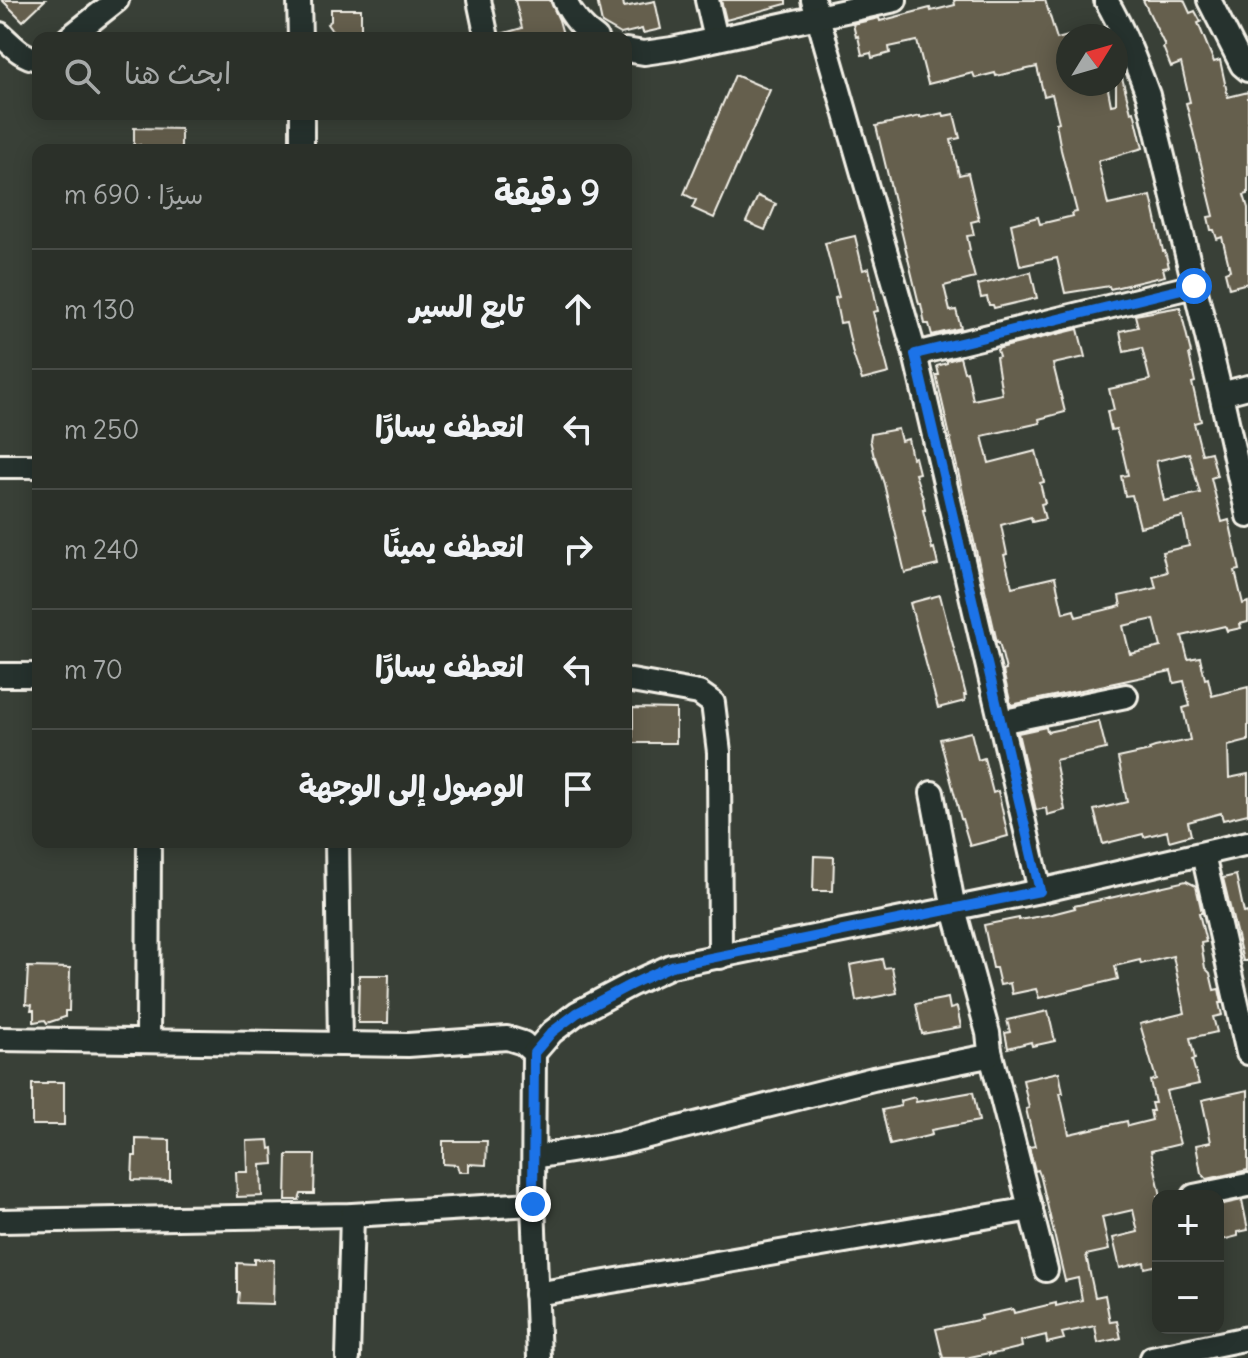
<!DOCTYPE html>
<html lang="ar">
<head>
<meta charset="utf-8">
<style>
  :root { --surface:#2b3029; --page:#333831; --text:#f1f3f6; --muted:#a6a9a8; --line:#474b46 }
  body { margin:0; font-family:Delius,"Playpen Sans Arabic",sans-serif; background:var(--page); color:var(--text); direction:rtl }
  .controls { position:absolute; right:24px; bottom:24px; display:grid; overflow:hidden; border-radius:16px; box-shadow:0 4px 20px #0003 }
  .controls button { width:72px; height:72px; display:grid; place-items:center; padding:0; border:0; border-bottom:2px solid var(--line); background:var(--surface); color:var(--text); font:40px sans-serif }
  .compass { position:absolute; left:1056px; top:24px; width:72px; height:72px; border-radius:50%; background:var(--surface); box-shadow:0 4px 20px #0003; rotate:53deg }
  .stop { position:absolute; width:24px; height:24px; margin:-18px; border:6px solid #1a73e8; border-radius:50%; background:#fff }
  .stop.end { background:#1a73e8; border-color:#fff; box-shadow:0 2px 8px #0008 }
  .list { margin:0; padding:0; list-style:none }
  h2 { display:flex; justify-content:space-between; align-items:center; height:104px; margin:0; padding:0 32px; font-size:34px }
  h2 small { font-size:26px; font-weight:400; color:var(--muted) }
  .list li { display:grid; grid-template-columns:52px 1fr auto; gap:24px; align-items:center; box-sizing:border-box; height:120px; padding:0 32px; border-top:2px solid var(--line) }
  .list b { display:block; font-size:30px; white-space:nowrap }
  .list em { font-size:26px; font-style:normal; color:var(--muted) }
  .icon { flex:none; width:44px; height:44px; fill:none; stroke:currentColor; stroke-width:2; stroke-linecap:round; stroke-linejoin:round }
  .map { position:relative; flex:none; width:1248px; height:1358px; overflow:hidden; direction:ltr }
  .search { position:absolute; background:var(--surface); box-shadow:0 4px 20px #0003; left:32px; top:32px; width:600px; height:88px; display:flex; align-items:center; gap:20px; box-sizing:border-box; padding:0 28px; border-radius:16px; color:var(--muted); font-size:30px }
  .panel { position:absolute; background:var(--surface); box-shadow:0 4px 20px #0003; left:32px; top:144px; width:600px; height:704px; border-radius:16px; direction:rtl }
  .map>svg:first-child { display:block }
</style>
</head>
<body>
<div class="map">
<svg width="1248" height="1358" viewBox="0 0 1248 1358">
  <rect width="100%" height="100%" fill="#394037"/>
  <filter id="ink" filterUnits="userSpaceOnUse"><feTurbulence type="fractalNoise" baseFrequency=".0125" numOctaves="2"/><feDisplacementMap in="SourceGraphic" scale="16" xChannelSelector="R" yChannelSelector="G"/><feConvolveMatrix kernelMatrix="1 2 1 2 8 2 1 2 1" color-interpolation-filters="sRGB"/></filter>
  <g filter="url(#ink)">
    <g fill="#655f4e" stroke="#f4f1e8" stroke-width="2" fill-rule="evenodd">
      <path d="M2 0H45L23 21Z"/>
      <path d="M515 0H550L559 20 564 38H502L501 34 522 28Z"/>
      <path d="M597 0H623L624 7 655 1 661 29 643 33 642 29 621 34 602 23Z"/>
      <path d="M721 0H786V4L726 20Z"/>
      <path d="M954 0H1045L1057 39 1068 36V84H1078L1079 90 1107 84 1111 105 1116 104V71L1120 70 1131 112 1134 111 1143 148 1098 161 1108 205 1151 196 1163 251H1165L1169 267 1163 268 1165 276 1110 289 1109 286 1065 293 1057 258 1020 266 1011 224 1038 217 1040 224 1073 216 1072 213 1077 212 1061 150 1056 123 1059 122 1052 94 1044 96 1037 67 996 76 995 73 975 78 973 73 928 84 917 41 889 47 890 53 872 58 871 53 862 55 858 36 856 37 853 24 879 18 880 21 930 8 931 11 955 5Z"/>
      <path d="M1143 0H1184L1190 13 1195 11 1201 22 1198 23 1214 62 1220 60 1228 97 1248 92V194L1244 195 1248 208V283L1229 288 1225 272 1230 270 1222 237 1217 239 1214 230H1211L1208 217 1214 216 1186 103 1190 102 1181 63 1171 67 1163 47 1165 46Z"/>
      <path d="M331 9H361V38H332V31L327 24 331 21Z"/>
      <path d="M735 75 770 90 714 218 692 208 696 200 684 194Z"/>
      <path d="M943 113 944 116 954 114 960 138 951 140 959 175 968 173 979 220 971 222 974 235 967 236 970 250 968 251 975 278 944 286 950 311 956 310 961 328 932 335 929 324H925L921 304H919L876 126 920 116V118Z"/>
      <path d="M134 128 181 129V150H140V145L134 146Z"/>
      <path d="M758 196 776 204 765 230 746 222Z"/>
      <path d="M855 236 863 270 869 268 878 311 873 312 889 373 862 380 853 354 846 322 840 323 835 298 839 297 825 243Z"/>
      <path d="M1031 272 1037 298 994 308 993 305H989L987 297 981 298 978 285Z"/>
      <path d="M1180 307 1191 353 1189 354 1195 382 1192 383 1201 421 1194 423 1202 454 1211 452 1217 476 1211 478 1222 522 1229 520 1240 570 1235 571 1243 604 1248 602V622L1240 624 1241 628 1227 631 1225 626 1182 636 1188 659 1200 657 1205 679 1208 678 1212 696 1248 687V741L1228 746 1229 778 1248 774V814L1223 820 1221 813 1188 822 1191 835 1169 841 1167 831 1144 837 1143 834 1103 844 1094 810 1127 802 1118 758 1150 751 1149 749 1155 747 1190 740 1183 708 1190 706 1184 681 1174 683 1171 671 1011 705 1003 671 1006 670 999 642H997L936 375H939L937 366 947 363V361L960 357 964 372 967 371 973 400 1002 394 996 357 999 356 997 350 1000 348 1078 329 1085 357 1053 364 1065 412 1039 419 1040 423 982 436 989 463 1036 451 1044 482 1040 483 1045 503 1041 504 1045 519 1032 522 1031 517 1001 525 1007 554 1004 555 1012 587 1055 577 1063 613 1074 610 1076 617 1121 606 1119 596 1156 588 1153 576 1167 572 1162 552 1189 546 1183 517 1140 527 1132 495 1125 496 1121 476 1128 475 1121 445 1116 429 1111 430 1107 411 1114 410 1109 389 1150 380 1142 348 1124 352 1120 331 1138 327 1135 315ZM1189 453 1200 493 1164 501 1156 461ZM1154 619 1161 647 1130 654 1123 626Z"/>
      <path d="M898 429 901 441 908 439 912 458 915 457 919 473 915 474 923 498 925 510H923L932 549 934 548 938 565 905 573 884 484 875 457H874L870 440 871 434Z"/>
      <path d="M940 595 966 695H964L965 701 938 708 910 603Z"/>
      <path d="M633 708 676 709V743H633Z"/>
      <path d="M1099 721 1106 749 1055 760 1065 810 1047 815 1046 808 1036 810 1018 733 1046 727 1047 732Z"/>
      <path d="M971 732 978 760 984 758 993 793 998 791 1008 836 970 846 962 819H961L940 739Z"/>
      <path d="M814 856 834 857 833 891H813Z"/>
      <path d="M1236 875 1244 913 1248 912V961H1243L1223 878Z"/>
      <path d="M1186 881 1196 886 1202 913H1199L1206 942 1201 943 1205 968 1210 973 1214 990 1219 989 1222 1003H1219L1222 1015 1213 1017 1217 1032 1190 1038 1195 1059 1192 1060 1199 1084 1166 1091 1180 1144 1151 1151 1161 1196H1158V1265L1145 1268 1144 1262 1120 1268 1113 1238 1138 1232 1133 1210 1102 1217 1109 1250 1086 1255 1095 1297 1105 1295 1110 1322 1117 1321 1121 1338 1098 1343 1095 1326 1062 1333 1064 1339 1047 1343 1046 1335 1021 1341 1022 1347 989 1355V1353L965 1358H943L936 1329 982 1319 981 1316 1013 1309 1014 1313 1056 1303V1306L1082 1300 1078 1278 1065 1281 1041 1178 1038 1170 1035 1171 1029 1147 1035 1146 1026 1109 1029 1108 1023 1080 1059 1072 1063 1093H1060L1069 1134 1127 1121 1128 1126 1152 1120 1150 1111H1153L1151 1103H1155L1150 1081 1156 1079 1140 1024 1185 1013 1173 956 1141 964 1140 960 1115 966 1118 979 1039 998 1036 989 1012 994 1010 983 1000 985 996 968H993L984 925 1019 918V920L1052 914 1075 908 1074 906Z"/>
      <path d="M882 959 884 968 892 967 897 993 856 1001 850 965Z"/>
      <path d="M28 967 70 968 69 1011H65V1017L47 1023 45 1020 34 1022V1010H31L32 1005 26 1004Z"/>
      <path d="M359 975H389L388 1023H358Z"/>
      <path d="M948 998 950 1009 957 1007 961 1027 922 1034 916 1004Z"/>
      <path d="M1048 1011 1055 1041 1032 1046 1031 1042 1008 1048 1005 1033 1010 1032 1007 1020Z"/>
      <path d="M47 1082H64V1125H32V1084H47Z"/>
      <path d="M1248 1090V1170L1207 1179 1201 1173 1196 1145 1211 1142 1202 1100Z"/>
      <path d="M973 1092 979 1121 931 1130 932 1135 890 1145 882 1110 901 1106 900 1101 915 1097 916 1102Z"/>
      <path d="M136 1139 170 1140V1181L132 1180 133 1156H136Z"/>
      <path d="M269 1140 270 1149 273 1148 274 1164 261 1165 262 1196 237 1197 236 1172H248L247 1141Z"/>
      <path d="M443 1141H487L486 1165 469 1164V1172H459L457 1165 443 1164Z"/>
      <path d="M287 1155H315L314 1194H301L299 1200H286Z"/>
      <path d="M1242 1200 1248 1230 1238 1232V1236L1218 1241V1212L1221 1211 1219 1205Z"/>
      <path d="M254 1259 274 1260 273 1304 238 1303 239 1292H237V1263L254 1264Z"/>
    </g>
    <g fill="none" stroke-linecap="round" stroke-linejoin="round">
      <g stroke="#f4f1e8" stroke-width="28">
        <g id="minor">
          <path d="M299 0 300 38"/>
          <path d="M479 0 487 38"/>
          <path d="M564 0C572 16 581 28 596 38"/>
          <path d="M707 0 716 39"/>
          <path d="M813 0 915 354 1040 891"/>
          <path d="M1106 0C1124 31 1136 62 1148 95L1221 394 1248 516"/>
          <path d="M1209 0 1242 65 1248 70"/>
          <path d="M0 34C12 45 22 57 38 59"/>
          <path d="M69 38 117 0"/>
          <path d="M626 50 644 53 672 49 895 0"/>
          <path d="M302 114V150"/>
          <path d="M915 354 1194 286"/>
          <path d="M1221 394 1248 387"/>
          <path d="M0 466H38"/>
          <path d="M0 675H38"/>
          <path d="M626 680 699 693 713 703 719 752 720 957"/>
          <path d="M1000 722 1126 696"/>
          <path d="M337 842 340 1044"/>
          <path d="M1203 854 1248 1053"/>
          <path d="M0 1039 408 1045 507 1038 523 1043 534 1053"/>
          <path d="M148 1041 149 842"/>
          <path d="M990 1051 1046 1270"/>
          <path d="M534 1157 620 1143 873 1079 988 1056 990 1051 988 1033 954 909 932 793"/>
          <path d="M1194 1196 1248 1185"/>
          <path d="M0 1221 352 1215 533 1204"/>
          <path d="M536 1294 1031 1209"/>
          <path d="M348 1358 352 1215"/>
          <path d="M539 1358 533 1204 534 1053 552 1032 577 1013 630 985 671 966 1040 891 1248 843"/>
          <path d="M1152 1358 1248 1338"/>
        </g>
      </g>
      <use href="#minor" stroke="#26332d" stroke-width="22"/>
    </g>
  </g>
  <g fill="none" stroke-linecap="round" stroke-linejoin="round" filter="url(#ink)">
    <path stroke="#1a73e8" stroke-width="10" d="M533 1204 534 1053 552 1032 577 1013 630 985 671 966 1040 891 915 354 1194 286"/>
  </g>
</svg>
<div class="controls">
<button>+</button>
<button>−</button>
</div>
<svg class="compass" viewBox="-18 -18 36 36"><path d="M0-13l5 13h-10z" fill="#e53935"/><path d="M0 13l5-13h-10z" fill="#a6a9a8"/></svg>
<div class="stop" style="left:1194px;top:286px"></div>
<div class="stop end" style="left:533px;top:1204px"></div>
<div class="search"><svg class="icon" aria-label="search" viewBox="0 0 24 24"><circle cx="10" cy="10" r="6"/><path d="M15 15l6 6"/></svg>ابحث هنا</div>
<section class="panel">
<h2>9 دقيقة<small>سيرًا · 690 m</small></h2>
<ul class="list">
<li><svg class="icon" aria-label="ahead" viewBox="0 0 24 24"><path d="M12 20V5M6 11l6-6 6 6"/></svg><div><b>تابع السير</b></div><em>130 m</em></li>
<li><svg class="icon" aria-label="left" viewBox="0 0 24 24"><path d="M17 20v-9H6M10 6l-5 5 5 5"/></svg><div><b>انعطف يسارًا</b></div><em>250 m</em></li>
<li><svg class="icon" aria-label="right" viewBox="0 0 24 24"><path d="M7 20v-9h11M14 6l5 5-5 5"/></svg><div><b>انعطف يمينًا</b></div><em>240 m</em></li>
<li><svg class="icon" aria-label="left" viewBox="0 0 24 24"><path d="M17 20v-9H6M10 6l-5 5 5 5"/></svg><div><b>انعطف يسارًا</b></div><em>70 m</em></li>
<li><svg class="icon" aria-label="arrive" viewBox="0 0 24 24"><path d="M6 21V4h12l-3 4 3 4H6"/></svg><div><b>الوصول إلى الوجهة</b></div></li>
</ul>
</section>
</div>
</body>
</html>
